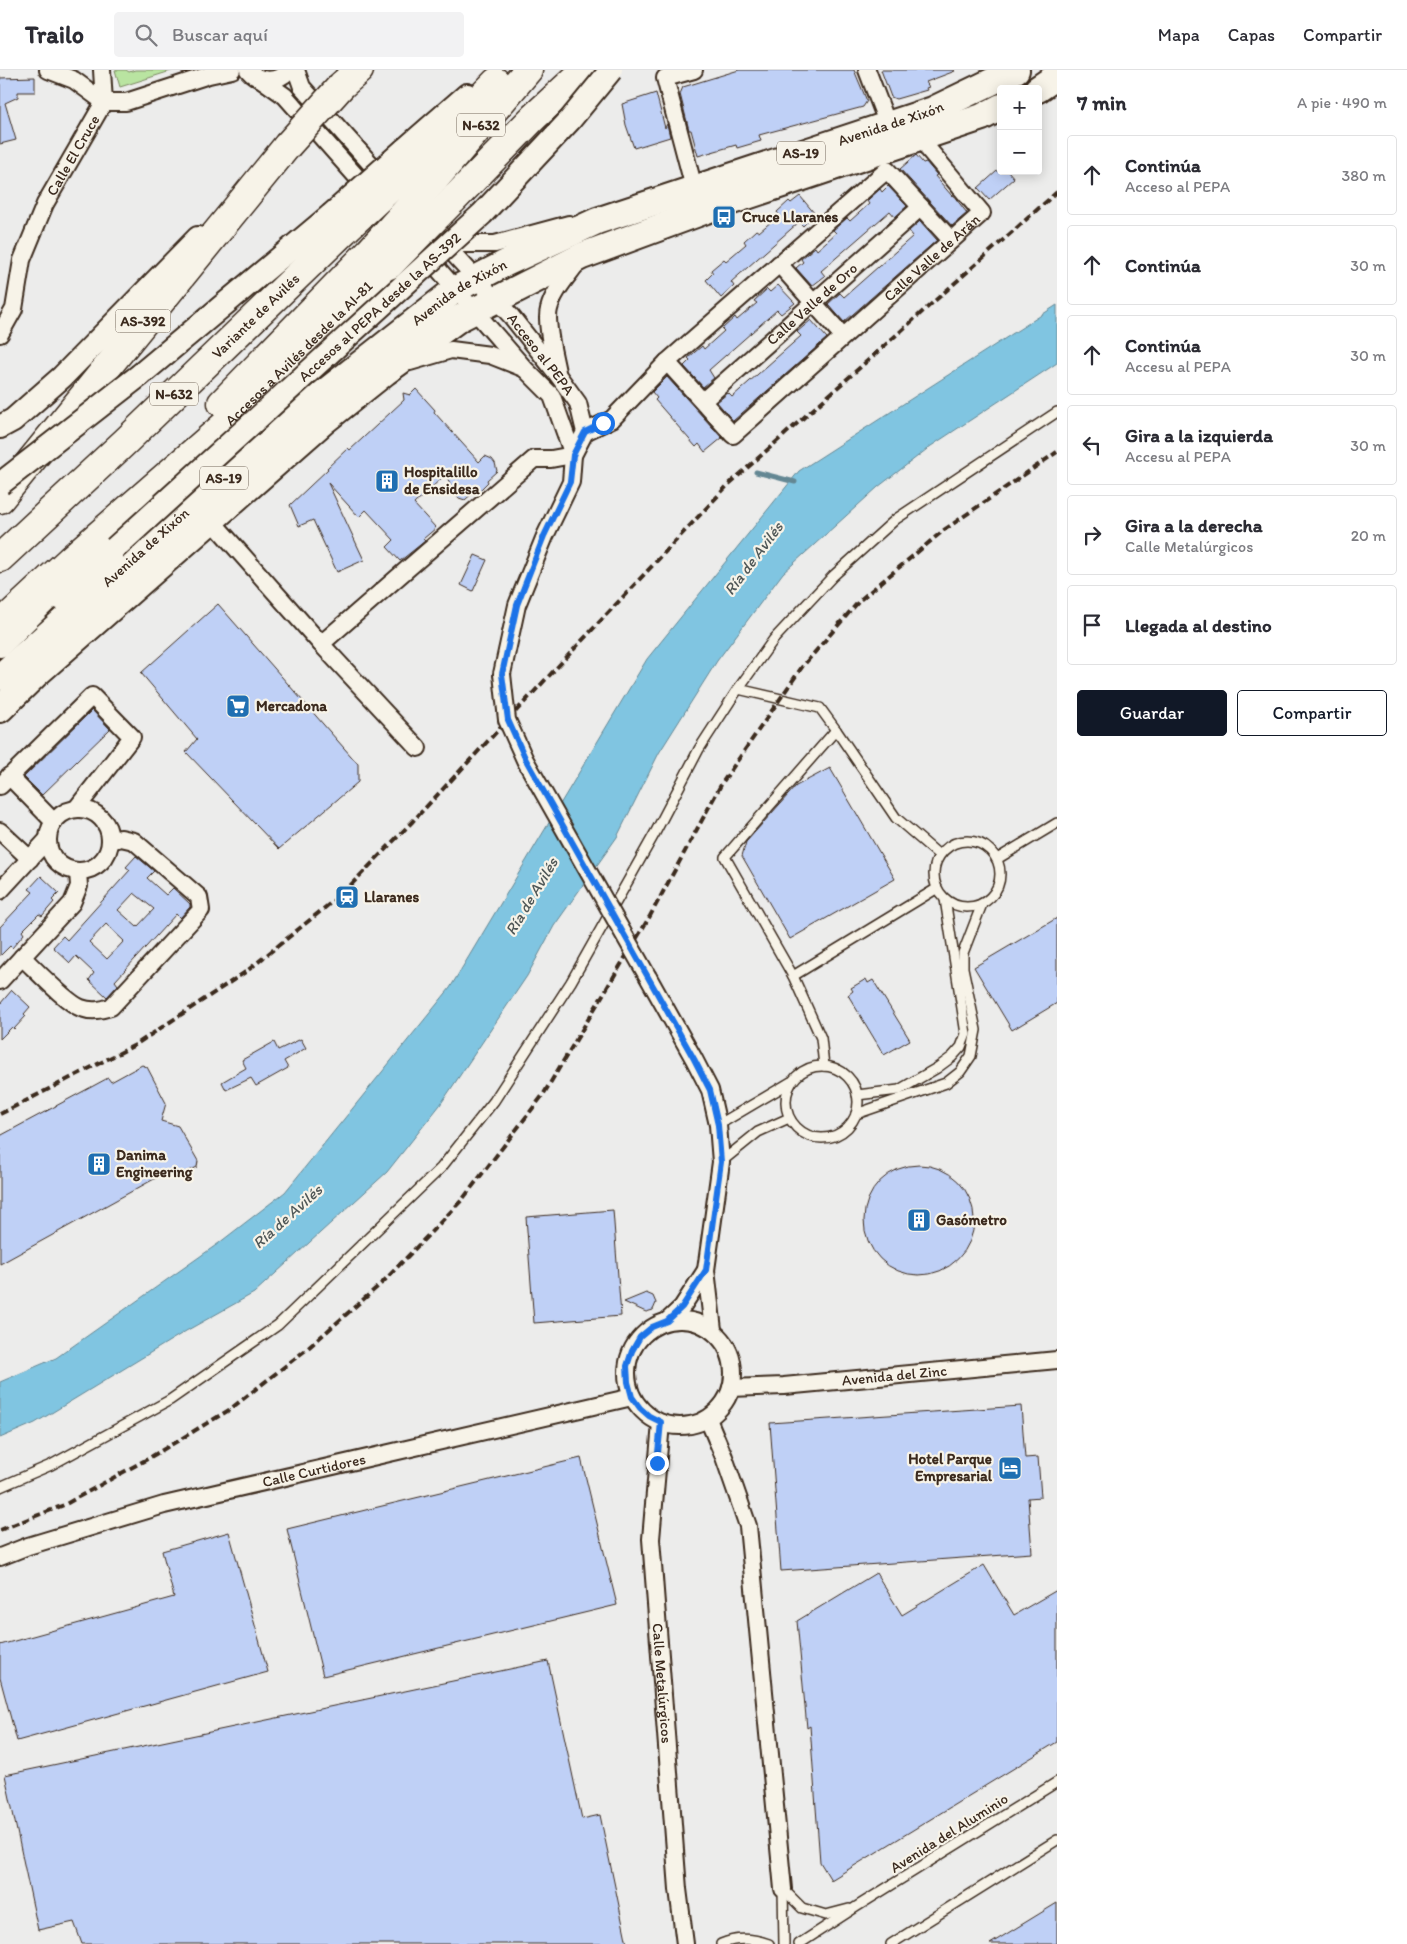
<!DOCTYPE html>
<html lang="es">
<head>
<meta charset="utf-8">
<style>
  :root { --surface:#fff; --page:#f2f2f3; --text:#2b2b33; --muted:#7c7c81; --line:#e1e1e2; --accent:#111827 }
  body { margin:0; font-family:Itim,sans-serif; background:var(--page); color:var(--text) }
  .controls { position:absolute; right:15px; top:15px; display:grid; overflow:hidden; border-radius:5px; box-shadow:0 2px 12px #0003 }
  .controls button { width:45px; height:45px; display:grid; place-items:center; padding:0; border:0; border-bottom:1px solid var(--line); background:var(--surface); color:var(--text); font:25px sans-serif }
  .stop { position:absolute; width:15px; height:15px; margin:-11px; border:4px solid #1a73e8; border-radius:50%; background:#fff }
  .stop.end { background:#1a73e8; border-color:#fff; box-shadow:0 1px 5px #0008 }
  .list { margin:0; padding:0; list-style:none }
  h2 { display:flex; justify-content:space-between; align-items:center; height:65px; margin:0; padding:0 20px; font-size:21px }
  h2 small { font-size:16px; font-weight:400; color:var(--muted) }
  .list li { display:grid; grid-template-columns:32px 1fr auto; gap:15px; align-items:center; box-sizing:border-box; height:80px; margin:0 10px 10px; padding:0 10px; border:1px solid var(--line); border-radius:5px }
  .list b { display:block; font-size:19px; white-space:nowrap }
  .list p { margin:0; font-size:16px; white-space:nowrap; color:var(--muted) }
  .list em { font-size:16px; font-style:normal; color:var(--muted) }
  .actions { display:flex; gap:10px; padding:15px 20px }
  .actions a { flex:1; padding:11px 0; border:1px solid var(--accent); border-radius:5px; text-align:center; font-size:18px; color:var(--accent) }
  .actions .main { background:var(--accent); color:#fff }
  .icon { flex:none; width:28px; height:28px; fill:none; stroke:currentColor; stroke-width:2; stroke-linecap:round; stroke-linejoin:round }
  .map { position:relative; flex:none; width:1057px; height:1874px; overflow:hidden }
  header { display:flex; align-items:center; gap:30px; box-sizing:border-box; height:70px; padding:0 25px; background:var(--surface); border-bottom:1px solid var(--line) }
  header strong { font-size:24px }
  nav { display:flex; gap:28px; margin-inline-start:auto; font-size:18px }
  .search { width:350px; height:45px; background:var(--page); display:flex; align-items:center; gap:12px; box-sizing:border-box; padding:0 18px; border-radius:5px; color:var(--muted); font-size:19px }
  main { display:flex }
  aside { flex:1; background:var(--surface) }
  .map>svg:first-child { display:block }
</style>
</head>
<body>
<header>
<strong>Trailo</strong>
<div class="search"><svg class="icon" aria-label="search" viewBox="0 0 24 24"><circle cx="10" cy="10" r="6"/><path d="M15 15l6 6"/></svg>Buscar aquí</div>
<nav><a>Mapa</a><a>Capas</a><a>Compartir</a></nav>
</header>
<main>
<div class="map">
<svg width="1057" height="1874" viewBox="0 0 1057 1874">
  <rect width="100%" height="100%" fill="#ececeb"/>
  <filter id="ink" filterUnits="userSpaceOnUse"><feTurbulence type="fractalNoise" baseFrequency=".02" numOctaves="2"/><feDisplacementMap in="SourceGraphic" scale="10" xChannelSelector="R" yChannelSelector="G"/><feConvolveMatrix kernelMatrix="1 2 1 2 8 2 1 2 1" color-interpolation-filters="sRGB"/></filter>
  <g filter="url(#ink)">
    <path fill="#b9e4a1" stroke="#7a8760" d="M115 0H126L129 2 135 0H174L120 17Z"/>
    <path fill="#80c5e1" stroke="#648793" d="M1057 235V293L931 376 878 417 783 503 717 591 659 683 617 767 554 856 527 906 440 1035 387 1102 254 1223 186 1261 35 1353 0 1368V1312L56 1288 219 1173 285 1122 450 918 647 589 799 401Z"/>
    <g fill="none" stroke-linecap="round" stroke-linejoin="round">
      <path stroke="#648793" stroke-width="5" d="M756 402 795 412"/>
    </g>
    <g fill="#bfd0f6" stroke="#3b2a1e" fill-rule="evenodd">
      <path d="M739 0H854L867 31 863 37 759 65 761 71 737 78 736 75 698 86 691 60H689L680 24 683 17Z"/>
      <path d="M881 0H954L955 1 926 12 929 17 926 18 927 20 896 29 891 27Z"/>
      <path d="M35 7V22H18V27L5 33 16 70 0 74V8Z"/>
      <path d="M656 23 665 58 667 54 670 67 634 78 626 55 622 34Z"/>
      <path d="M916 85 923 93 926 92 937 105 935 106 952 126 953 125 967 143 952 156 900 99Z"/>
      <path d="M997 101H1008L1014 108 989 130 978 118Z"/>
      <path d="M888 116 907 136 895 147 890 141 821 201 825 206 812 216 796 198 803 192 801 189 815 177 817 180 836 163 833 160 847 148 850 151 869 134 867 131 870 128 880 119 882 122Z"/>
      <path d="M800 126 815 144 803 156 799 152 731 212 734 216 721 228 706 210 713 203 711 200 724 189 726 191 746 174 744 171 756 160 759 162 779 145 777 142 789 131 791 133Z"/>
      <path d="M920 151 937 170 844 252 828 234 840 223 844 227 913 166 909 161Z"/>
      <path d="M778 215 795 233 781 244 777 240 709 300 714 308 703 317 684 296 690 290 688 288 702 276 704 279 724 261 722 259 735 247 737 250 757 233 754 231 767 219 770 222Z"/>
      <path d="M811 250 827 268 733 351 717 332 728 323 732 327 801 266 797 262Z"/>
      <path d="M667 307 722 368 705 382 699 374 696 377 655 330 657 328 652 322Z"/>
      <path d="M416 319 435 340 434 342 479 392 485 386 492 389 495 393 497 401 487 410 488 412 478 422 476 420 465 430 459 428 454 424 446 404 414 434 436 458 423 469 425 471 400 491 387 477 394 470 366 440 359 447 328 413 364 490 337 502 313 450 299 456 290 435 328 399 327 398 348 378 350 380 404 330 403 323 410 325Z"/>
      <path d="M475 485 487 490 473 521 461 515Z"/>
      <path d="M218 534 358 694V712L279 779 186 682 197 669 141 603Z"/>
      <path d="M92 640 110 659 42 725 24 707Z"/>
      <path d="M830 698 895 809 790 869 742 786 746 772 796 716Z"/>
      <path d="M136 786 154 801 147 808 166 825 173 818 190 834V837L180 848 176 844 115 911 118 915 107 927 89 910 94 903 76 886 70 893 53 877 63 866 67 870 130 800 126 797ZM134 823 154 839 137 857 118 840ZM106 854 124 871 107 889 89 872Z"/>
      <path d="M41 806 59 823 52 830 54 832 42 846 39 844 22 861 24 864 12 878 10 876 0 886V857L33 822 29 819Z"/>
      <path d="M1057 848V933L1012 960 974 897Z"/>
      <path d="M866 909 868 913 873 910 910 970 884 985 848 925 853 921 851 918Z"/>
      <path d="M12 920 30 937 24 944 26 946 14 959 12 957 0 969V934Z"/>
      <path d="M301 969 306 978 284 991 288 998 256 1016 251 1008 226 1020 222 1012 246 998 242 990 274 972 278 980Z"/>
      <path d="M142 995 147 997 166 1033 161 1051 178 1056 198 1091 197 1097 177 1107 165 1103 0 1194V1066L108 1008 111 1012Z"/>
      <circle cx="919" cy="1150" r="55"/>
      <path d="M613 1140 621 1246 534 1253 526 1147Z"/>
      <path d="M646 1223 653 1226 656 1233 653 1240 646 1242 624 1232Z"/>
      <path d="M1021 1336 1025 1388 1038 1387 1041 1427 1028 1428 1032 1483 781 1501 770 1353Z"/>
      <path d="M581 1388 617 1535 323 1606 287 1459Z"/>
      <path d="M229 1462 268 1602 17 1671 0 1608V1575L174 1527 162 1481Z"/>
      <path d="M984 1495 1014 1545 1057 1520V1672L831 1810 820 1792 810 1656 807 1658 797 1551 876 1503 902 1545Z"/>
      <path d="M548 1591 582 1749 600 1745 627 1874H82L74 1852 38 1860 5 1705Z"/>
      <path d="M1057 1833V1874H990Z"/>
    </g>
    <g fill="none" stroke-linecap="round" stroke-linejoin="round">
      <g stroke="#3b2a1e" stroke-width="12">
        <g id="lane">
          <path d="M738 619 820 638 836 660 896 748 939 785"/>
          <circle cx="967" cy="804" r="33"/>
          <path d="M997 789 1057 753"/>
          <path d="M793 906 936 819"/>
          <circle cx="822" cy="1032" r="36"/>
          <path d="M824 996 821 968 793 906 725 787 836 660"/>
          <path d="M857 1025 899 1020 937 998 952 987 961 977 966 964 945 829"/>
          <path d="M856 1044 946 1013 960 1002 971 986 976 960 963 898V883L982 834"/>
          <path d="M718 1055 791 1012"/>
          <path d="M721 1092 758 1062 789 1048"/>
          <path d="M0 1417 51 1395 170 1330 278 1255 441 1098 494 1031 571 912 655 763 699 679 738 619 774 569 833 506 896 449 1057 342"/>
          <path d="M783 1819 802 1838 826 1845 849 1839"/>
          <path d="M783 1819 784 1874"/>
          <path d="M721 1874C737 1867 753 1868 769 1874"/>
          <path d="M799 1874 856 1837 1057 1712"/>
          <path d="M891 1874 1057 1770"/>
        </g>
      </g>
      <g stroke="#3b2a1e" stroke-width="20">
        <g id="street">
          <path d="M48 0 74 10 104 32"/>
          <path d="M102 0 104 32"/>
          <path d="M248 0C259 13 278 13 289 0"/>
          <path d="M296 0 302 17 386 111"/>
          <path d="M694 0 665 8 694 118"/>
          <path d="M867 0 888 55"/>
          <path d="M261 9 285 26 402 158"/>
          <path id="s1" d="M423 151 511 246 557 304 578 333 585 362 573 385 571 412 545 466 517 535 502 604"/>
          <path d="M443 171 462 174H495L569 154"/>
          <path d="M425 184 525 299 552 326 573 385"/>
          <path d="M779 194 843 266"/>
          <path id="s2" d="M0 264 14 239 22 190 45 134 104 32H126L209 5 232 0"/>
          <path d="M410 292 451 280 490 285 523 298"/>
          <path id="s3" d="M667 292 733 365 982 143 929 80"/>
          <path d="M557 302C554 286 545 253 549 239 553 222 567 207 577 193"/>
          <path id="s4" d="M703 331 921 137"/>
          <path d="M585 362 612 349 667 292 887 100 951 170"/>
          <path d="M212 451 321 574 418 678"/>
          <path d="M321 574 534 389H551L573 385"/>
          <path d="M9 706 54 752"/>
          <path d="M0 716 92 626 132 667 76 739"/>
          <circle cx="79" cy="770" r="31"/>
          <path d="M0 761 30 789"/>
          <path d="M0 821 47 770"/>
          <path d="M22 887C35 899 67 933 81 938 92 942 101 940 111 937L201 840 199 827 134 771 121 768 110 771"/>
          <path d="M648 907 694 989 710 1020 718 1055 721 1092 706 1200 713 1260"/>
          <path d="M0 911 72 833 79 816 78 802"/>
          <circle cx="680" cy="1303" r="53"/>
          <path d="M667 1251 682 1237 706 1200"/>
          <path id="s5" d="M731 1318 784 1316 1057 1290"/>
          <path d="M708 1349 724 1387 748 1456 783 1819"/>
          <path id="s6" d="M661 1353 651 1469 678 1819 685 1874"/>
          <path id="s7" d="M0 1487 28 1476 164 1435 632 1327"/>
        </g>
      </g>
      <g stroke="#3b2a1e" stroke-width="26">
        <g id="secondary">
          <path d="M404 80 467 25"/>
          <path d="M140 305 331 145"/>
          <path d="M0 357 13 350 62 307 198 168"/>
          <path d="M59 528 115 478"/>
          <path d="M0 576 65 512"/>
        </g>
      </g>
      <g stroke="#3b2a1e" stroke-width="30">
        <g id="primary">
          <path d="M1038 19 1057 6"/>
          <path id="s8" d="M0 607 193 435 305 338 456 219 506 193 597 151 933 40 1016 0"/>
          <path d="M0 639 36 604 325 350 385 302 458 249 582 186 720 135 982 47 1001 37"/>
        </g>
      </g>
      <g stroke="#3b2a1e" stroke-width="31">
        <g id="highway">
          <path d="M342 15 359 0"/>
          <path d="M417 93 496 12"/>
          <path d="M434 110 528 0"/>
          <path d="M452 131 534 47 585 0"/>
          <path d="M222 333 370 181"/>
          <path d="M0 429 287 76"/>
          <path id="s9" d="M0 488 126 371 347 158"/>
          <path id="s10" d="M0 555 70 490 234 347 389 195"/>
        </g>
      </g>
      <use href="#lane" stroke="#f7f3e8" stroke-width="9"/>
      <use href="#street" stroke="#f7f3e8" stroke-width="16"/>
      <use href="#secondary" stroke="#f7f3e8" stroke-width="22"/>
      <use href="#primary" stroke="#f7f3e8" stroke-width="26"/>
      <use href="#highway" stroke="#f7f3e8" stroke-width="28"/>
      <g stroke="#3b2a1e" stroke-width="4" stroke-dasharray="8 4" stroke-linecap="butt">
        <path d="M0 1044 135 975 247 901 343 823 412 752 728 415 1057 122"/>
        <path d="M0 1460 64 1435 149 1388 229 1340 307 1279 383 1212 462 1130 543 1025 650 846 722 713 802 597 860 530 944 460 1057 382"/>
      </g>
      <g stroke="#3b2a1e" stroke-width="20" stroke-linecap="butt">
        <path id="street-bridge" d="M502 604 507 650 525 690 648 907"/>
      </g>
      <g stroke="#3b2a1e" stroke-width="26" stroke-linecap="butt">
        <g id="secondary-bridge">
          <path d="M331 145 404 80"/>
          <path d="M0 414 140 305"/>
          <path id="s11" d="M115 478 482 144 570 50 611 0"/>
        </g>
      </g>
      <g stroke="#3b2a1e" stroke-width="31" stroke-linecap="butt">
        <g id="highway-bridge">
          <path d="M287 76 342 15"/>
          <path d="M347 158 417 93"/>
          <path d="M370 181 434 110"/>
          <path d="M389 195 452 131"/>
        </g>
      </g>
      <use href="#street-bridge" stroke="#f7f3e8" stroke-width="16"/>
      <use href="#secondary-bridge" stroke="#f7f3e8" stroke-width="22"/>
      <use href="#highway-bridge" stroke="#f7f3e8" stroke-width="28"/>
    </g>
  </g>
  <g fill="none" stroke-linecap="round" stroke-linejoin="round" filter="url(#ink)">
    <path stroke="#1a73e8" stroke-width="6" d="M603 353 585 362 573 385 570 412 544 466 517 535 502 604 508 650 526 690 694 989 710 1020 718 1055 721 1092 706 1200 682 1237 667 1251 652 1257 640 1267 632 1281 627 1296 628 1312 632 1327 640 1338 649 1346 661 1352 657 1393"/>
  </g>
  <defs>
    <g id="bus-square" transform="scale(1.25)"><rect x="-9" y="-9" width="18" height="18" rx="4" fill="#1f6fb2" stroke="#f7f3e8"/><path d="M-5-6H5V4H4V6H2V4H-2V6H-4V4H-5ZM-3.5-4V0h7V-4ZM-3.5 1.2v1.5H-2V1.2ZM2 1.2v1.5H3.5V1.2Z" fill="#fff"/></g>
    <g id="building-square" transform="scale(1.25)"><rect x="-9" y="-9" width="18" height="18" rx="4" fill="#1f6fb2" stroke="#f7f3e8"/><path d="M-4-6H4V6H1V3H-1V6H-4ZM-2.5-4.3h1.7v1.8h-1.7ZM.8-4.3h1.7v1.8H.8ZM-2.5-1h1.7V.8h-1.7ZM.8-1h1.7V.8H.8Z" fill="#fff"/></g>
    <g id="supermarket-square" transform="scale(1.25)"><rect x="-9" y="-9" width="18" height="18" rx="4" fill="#1f6fb2" stroke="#f7f3e8"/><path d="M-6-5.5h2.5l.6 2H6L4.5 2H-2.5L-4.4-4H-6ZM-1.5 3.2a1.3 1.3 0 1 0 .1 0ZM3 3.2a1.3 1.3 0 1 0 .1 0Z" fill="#fff"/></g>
    <g id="station-square" transform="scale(1.25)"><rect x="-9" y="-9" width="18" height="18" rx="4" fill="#1f6fb2" stroke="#f7f3e8"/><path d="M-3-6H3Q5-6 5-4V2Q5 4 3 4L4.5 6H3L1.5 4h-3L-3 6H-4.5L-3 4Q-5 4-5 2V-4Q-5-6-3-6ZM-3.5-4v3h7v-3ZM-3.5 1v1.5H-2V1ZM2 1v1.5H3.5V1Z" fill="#fff"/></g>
    <g id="hotel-square" transform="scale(1.25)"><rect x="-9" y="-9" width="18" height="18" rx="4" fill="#1f6fb2" stroke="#f7f3e8"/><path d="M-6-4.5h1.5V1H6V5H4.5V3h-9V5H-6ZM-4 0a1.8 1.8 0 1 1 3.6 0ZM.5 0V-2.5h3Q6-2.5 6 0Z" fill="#fff"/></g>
  </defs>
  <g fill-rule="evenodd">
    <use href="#bus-square" x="724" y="147"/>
    <use href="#building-square" x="387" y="411"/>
    <use href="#supermarket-square" x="238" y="636"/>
    <use href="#station-square" x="347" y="827"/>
    <use href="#building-square" x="99" y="1094"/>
    <use href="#building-square" x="919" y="1150"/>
    <use href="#hotel-square" x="1010" y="1398"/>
  </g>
  <g text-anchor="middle" stroke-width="4.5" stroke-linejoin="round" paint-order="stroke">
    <g fill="#f7f3e8" stroke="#73665b" stroke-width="1">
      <rect x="457" y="43.5" width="48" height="23" rx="4"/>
      <rect x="777" y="71.5" width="48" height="23" rx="4"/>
      <rect x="115.5" y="239.5" width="55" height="23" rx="4"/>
      <rect x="150" y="312.5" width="48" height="23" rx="4"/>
      <rect x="200" y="396.5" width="48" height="23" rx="4"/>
    </g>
    <g font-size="14" font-weight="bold" fill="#3b2a1e">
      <text x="481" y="60">N-632</text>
      <text x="801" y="88">AS-19</text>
      <text x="143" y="256">AS-392</text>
      <text x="174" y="329">N-632</text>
      <text x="224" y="413">AS-19</text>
    </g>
    <g font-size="15" fill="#3b2a1e" stroke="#f7f3e8">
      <text dy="5" stroke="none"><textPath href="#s8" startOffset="1065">Avenida de Xixón</textPath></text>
      <text dy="5" stroke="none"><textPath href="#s2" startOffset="195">Calle El Cruce</textPath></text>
      <text dy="5" stroke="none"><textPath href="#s3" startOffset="365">Calle Valle de Arán</textPath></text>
      <text dy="5" stroke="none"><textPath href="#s8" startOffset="600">Avenida de Xixón</textPath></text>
      <text dy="5" stroke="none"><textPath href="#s4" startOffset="146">Calle Valle de Oro</textPath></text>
      <text dy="5" stroke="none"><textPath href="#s11" startOffset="358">Accesos al PEPA desde la AS-392</textPath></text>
      <text dy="5" stroke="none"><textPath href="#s9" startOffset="352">Variante de Avilés</textPath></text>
      <text dy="5" stroke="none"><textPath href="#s10" startOffset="404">Accesos a Avilés desde la AI-81</textPath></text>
      <text dy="5" stroke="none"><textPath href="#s1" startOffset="178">Acceso al PEPA</textPath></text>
      <text dy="5" stroke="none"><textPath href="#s8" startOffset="195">Avenida de Xixón</textPath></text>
      <text dy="5" stroke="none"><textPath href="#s5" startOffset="164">Avenida del Zinc</textPath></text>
      <text dy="5" stroke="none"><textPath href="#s7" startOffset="326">Calle Curtidores</textPath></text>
      <text dy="5" stroke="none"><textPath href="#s6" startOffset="261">Calle Metalúrgicos</textPath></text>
      <text transform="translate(949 1763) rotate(-32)" y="5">Avenida del Aluminio</text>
    </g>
    <g font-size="15" font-weight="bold" fill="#3b2a1e" stroke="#f7f3e8" text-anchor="start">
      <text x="742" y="152">Cruce Llaranes</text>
      <text x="404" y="407">Hospitalillo<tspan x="404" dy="17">de Ensidesa</tspan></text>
      <text x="256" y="641">Mercadona</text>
      <text x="364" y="832">Llaranes</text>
      <text x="116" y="1090">Danima<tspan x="116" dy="17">Engineering</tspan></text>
      <text x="936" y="1155">Gasómetro</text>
      <text x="992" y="1394" text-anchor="end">Hotel Parque<tspan x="992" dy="17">Empresarial</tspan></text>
    </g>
    <g font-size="16" font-style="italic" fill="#505858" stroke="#f7f3e8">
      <text transform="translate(753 488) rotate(-53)" y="6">Ría de Avilés</text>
      <text transform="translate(531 826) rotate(-59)" y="6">Ría de Avilés</text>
      <text transform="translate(287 1146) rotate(-42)" y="6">Ría de Avilés</text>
    </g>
  </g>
</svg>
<div class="controls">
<button>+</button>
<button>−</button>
</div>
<div class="stop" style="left:603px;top:353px"></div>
<div class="stop end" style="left:657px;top:1393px"></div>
</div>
<aside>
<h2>7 min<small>A pie · 490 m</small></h2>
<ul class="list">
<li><svg class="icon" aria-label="ahead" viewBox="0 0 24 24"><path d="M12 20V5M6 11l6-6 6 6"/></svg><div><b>Continúa</b><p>Acceso al PEPA</p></div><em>380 m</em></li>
<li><svg class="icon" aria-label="ahead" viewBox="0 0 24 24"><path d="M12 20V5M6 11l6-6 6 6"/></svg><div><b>Continúa</b></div><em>30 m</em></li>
<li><svg class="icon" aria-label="ahead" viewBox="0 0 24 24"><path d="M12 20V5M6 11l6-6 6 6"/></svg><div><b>Continúa</b><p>Accesu al PEPA</p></div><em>30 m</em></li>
<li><svg class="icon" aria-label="left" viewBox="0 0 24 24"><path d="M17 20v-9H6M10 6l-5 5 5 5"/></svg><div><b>Gira a la izquierda</b><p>Accesu al PEPA</p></div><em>30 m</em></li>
<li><svg class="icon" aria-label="right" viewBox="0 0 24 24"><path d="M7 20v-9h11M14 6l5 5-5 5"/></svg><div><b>Gira a la derecha</b><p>Calle Metalúrgicos</p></div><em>20 m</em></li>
<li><svg class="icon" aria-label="arrive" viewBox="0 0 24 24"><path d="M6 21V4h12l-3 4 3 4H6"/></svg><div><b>Llegada al destino</b></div></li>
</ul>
<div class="actions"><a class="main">Guardar</a><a>Compartir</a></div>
</aside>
</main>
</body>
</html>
